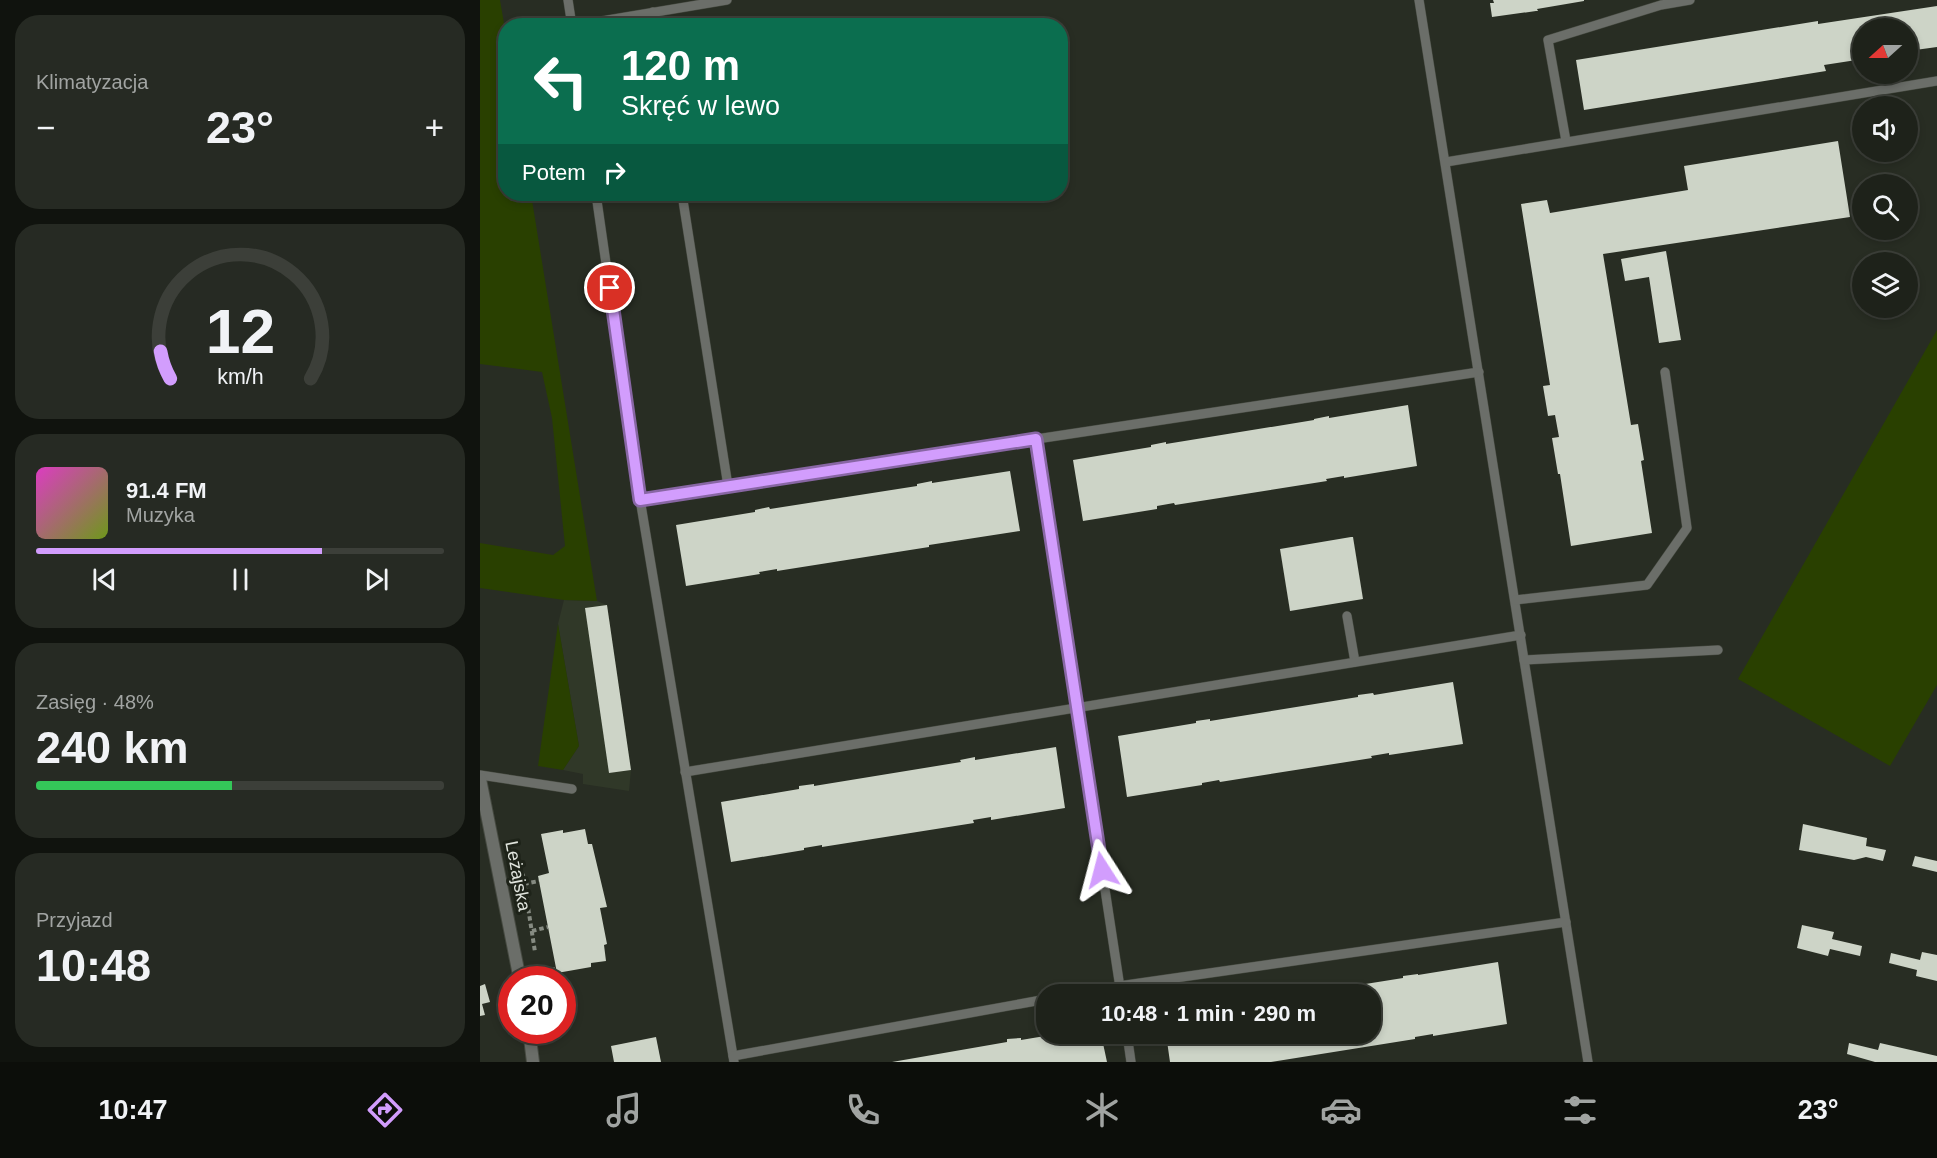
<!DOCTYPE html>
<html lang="pl">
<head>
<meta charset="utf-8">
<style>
  body { margin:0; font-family:Arial,sans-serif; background:#262a23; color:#f1f3f6; height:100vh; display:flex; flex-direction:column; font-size:22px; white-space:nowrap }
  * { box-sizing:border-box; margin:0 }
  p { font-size:20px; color:#a1a4a2 }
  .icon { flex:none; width:33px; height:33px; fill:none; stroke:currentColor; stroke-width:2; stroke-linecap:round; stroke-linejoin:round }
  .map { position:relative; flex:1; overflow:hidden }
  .details { display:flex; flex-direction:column; gap:15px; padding:15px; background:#10130e; width:480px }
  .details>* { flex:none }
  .guide { position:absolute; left:18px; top:18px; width:570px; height:183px; border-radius:24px; box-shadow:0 3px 9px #0003,0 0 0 2px #3c3f39; background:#0b6e4f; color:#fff; overflow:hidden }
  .needle { width:39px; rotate:249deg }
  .buttons { position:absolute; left:1372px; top:18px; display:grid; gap:12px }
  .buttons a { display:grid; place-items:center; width:66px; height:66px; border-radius:50%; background:#1e221a; box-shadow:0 3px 9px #0003,0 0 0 2px #3c3f39; font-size:30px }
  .speed { position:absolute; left:18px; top:966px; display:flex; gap:12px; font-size:30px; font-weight:700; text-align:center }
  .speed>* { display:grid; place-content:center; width:78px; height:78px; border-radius:50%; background:#1e221a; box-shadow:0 3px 9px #0003,0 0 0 2px #3c3f39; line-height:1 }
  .speed .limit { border:9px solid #d22; background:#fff; color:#111 }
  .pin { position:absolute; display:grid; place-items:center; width:51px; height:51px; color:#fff; margin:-26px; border:3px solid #fff; border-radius:50%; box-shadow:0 2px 6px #0007 }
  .me { position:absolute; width:66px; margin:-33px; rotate:351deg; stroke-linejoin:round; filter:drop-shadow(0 0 4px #0008) }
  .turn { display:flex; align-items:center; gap:21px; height:126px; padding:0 24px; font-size:27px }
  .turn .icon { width:78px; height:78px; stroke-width:2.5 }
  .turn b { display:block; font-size:42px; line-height:51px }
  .then { display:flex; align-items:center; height:57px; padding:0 24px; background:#0003; gap:12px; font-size:22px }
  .big { font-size:45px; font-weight:700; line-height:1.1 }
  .details .tile { flex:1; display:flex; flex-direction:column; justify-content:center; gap:9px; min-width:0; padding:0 21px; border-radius:24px; background:#262a23 }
  .details .dial { align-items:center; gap:0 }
  .dial svg { height:156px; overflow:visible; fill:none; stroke:#3c3f39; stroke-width:7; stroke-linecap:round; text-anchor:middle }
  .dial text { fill:#f1f3f6; stroke:none }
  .song { display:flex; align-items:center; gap:18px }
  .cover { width:72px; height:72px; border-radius:9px; background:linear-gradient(135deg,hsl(310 70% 55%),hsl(80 70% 35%)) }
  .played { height:6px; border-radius:3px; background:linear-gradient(90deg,#d29dfd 70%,#3c3f39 70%) }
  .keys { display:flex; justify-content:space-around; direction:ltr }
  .heat { display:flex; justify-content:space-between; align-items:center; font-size:33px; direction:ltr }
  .charge { height:9px; border-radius:4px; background:linear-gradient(90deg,#34c759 48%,#3c3f39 0) }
  .trip { position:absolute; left:556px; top:984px; width:345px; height:60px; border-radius:24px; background:#1e221a; box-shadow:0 3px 9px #0003,0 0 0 2px #3c3f39; font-weight:700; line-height:60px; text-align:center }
  .menu { display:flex; height:96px; justify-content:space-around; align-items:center; background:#0c0e0a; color:#a1a4a2 }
  .menu .icon { width:42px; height:42px }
  .menu .on { color:#d29dfd }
  .menu b { font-size:27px; color:#f1f3f6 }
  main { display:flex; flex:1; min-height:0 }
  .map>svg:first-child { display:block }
</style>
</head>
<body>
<main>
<section class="details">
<div class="tile"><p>Klimatyzacja</p>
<div class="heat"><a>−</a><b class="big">23°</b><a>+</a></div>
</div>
<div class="tile dial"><svg viewBox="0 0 100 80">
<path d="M14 69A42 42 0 1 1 86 69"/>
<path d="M14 69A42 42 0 0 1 9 55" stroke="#d29dfd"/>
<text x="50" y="56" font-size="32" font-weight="700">12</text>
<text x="50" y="72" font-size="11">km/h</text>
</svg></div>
<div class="tile">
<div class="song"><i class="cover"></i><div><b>91.4 FM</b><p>Muzyka</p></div></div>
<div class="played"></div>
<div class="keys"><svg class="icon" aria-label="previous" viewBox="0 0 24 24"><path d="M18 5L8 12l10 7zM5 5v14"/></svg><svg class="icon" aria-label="pause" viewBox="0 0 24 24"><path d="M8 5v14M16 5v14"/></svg><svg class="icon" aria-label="next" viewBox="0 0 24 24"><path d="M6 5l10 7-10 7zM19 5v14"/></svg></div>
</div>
<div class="tile"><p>Zasięg · 48%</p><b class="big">240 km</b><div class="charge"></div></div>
<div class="tile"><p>Przyjazd</p><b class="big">10:48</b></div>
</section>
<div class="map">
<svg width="1457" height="1062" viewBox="0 0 1457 1062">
  <rect width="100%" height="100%" fill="#282d23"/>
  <polygon fill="#303828" points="84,600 117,601 127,605 151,770 149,791 103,784 103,774 83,770 99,746 78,624"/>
  <g fill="#294000">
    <polygon points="0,0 20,0 26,35 26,194 51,194 117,601 84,600 0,588 0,543 73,555 85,546 72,418 62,372 0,364"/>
    <polygon points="1457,330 1457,685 1410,766 1258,679"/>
    <polygon points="78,624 99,746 83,770 58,766"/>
  </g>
  <g fill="#cdd4c7">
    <polygon points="1013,0 1104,0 1104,1 1057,9 1058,11 1056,11 1012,17 1010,3 1014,3"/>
    <polygon points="1457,6 1457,47 1428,51 1428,28 1383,28 1383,59 1344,65 1346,71 1104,110 1096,60 1338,21 1338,24"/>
    <polygon points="1358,141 1370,217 1123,254 1151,425 1158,424 1164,460 1161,461 1172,533 1091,546 1080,474 1078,474 1072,438 1079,437 1075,415 1068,416 1063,386 1070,385 1041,204 1067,200 1070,213 1208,190 1204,166"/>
    <polygon points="1186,251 1201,340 1179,343 1169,277 1145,281 1141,259"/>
    <polygon points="928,405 937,466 864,478 864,476 846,479 847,481 695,505 694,503 677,506 677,509 603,521 593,460 671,447 671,445 686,442 686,444 834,420 834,419 849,416 849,418"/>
    <polygon points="530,471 540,531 449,545 449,547 297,571 297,569 279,572 280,574 206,586 196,525 275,512 275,510 289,507 290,509 437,486 437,484 452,481 452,483"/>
    <polygon points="871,537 873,537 883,599 810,611 800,549"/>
    <polygon points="127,605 151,770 129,773 105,608"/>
    <polygon points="973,682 983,744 909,755 909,753 891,756 892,758 740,782 739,780 722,783 722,785 647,797 638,736 716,723 716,721 730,719 730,721 878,697 878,695 893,693 894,695"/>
    <polygon points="576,747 585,808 511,820 511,817 493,820 494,823 342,847 342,845 324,848 324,850 251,862 241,802 319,789 319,786 334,784 334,786 481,762 480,760 495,757 495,760"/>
    <polygon points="1323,824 1387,838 1386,846 1406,850 1403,861 1386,857 1374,860 1319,850"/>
    <polygon points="105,829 108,844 112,844 127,907 120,908 127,944 124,945 126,961 111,963 111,967 77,973 58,876 69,873 61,834 83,830 83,833"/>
    <polygon points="1435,856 1457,861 1457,872 1432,866"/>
    <polygon points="1322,925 1354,932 1352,939 1382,946 1380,956 1350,949 1348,956 1317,948"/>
    <polygon points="1442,952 1457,955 1457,981 1436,976 1437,970 1409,963 1411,953 1440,960"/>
    <polygon points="1018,962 1027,1024 953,1036 953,1034 935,1037 935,1039 791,1062 690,1062 686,1034 891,1034 891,994 829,993 923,978 923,976 938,974 938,975"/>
    <polygon points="5,984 10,1002 2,1004 5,1015 0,1016 0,986"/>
    <polygon points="577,1034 621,1034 627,1062 412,1062 527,1042 527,1039 541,1038 541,1040"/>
    <polygon points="176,1037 181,1062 134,1062 131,1046"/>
    <polygon points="1369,1043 1398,1050 1400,1043 1457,1056 1457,1062 1395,1062 1367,1054"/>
  </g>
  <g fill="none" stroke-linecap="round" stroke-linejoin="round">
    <defs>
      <g id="lane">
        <polyline points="88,0 92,26"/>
        <polyline points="939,0 1108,1062"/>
        <polyline points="173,12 176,26"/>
        <polyline points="92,26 247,0"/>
        <polyline points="1086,141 1068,40 1181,5 1210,0"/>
        <polyline points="966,162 1457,81"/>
        <polyline points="116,194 160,499 999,372"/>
        <polyline points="202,194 248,486"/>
        <polyline points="556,439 641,994"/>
        <polyline points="160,499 254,1062"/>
        <polyline points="1035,600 1167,585 1207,528 1185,372"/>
        <polyline points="867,616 875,662"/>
        <polyline points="1044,660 1238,650"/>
        <polyline points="205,772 1041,635"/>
        <polyline points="0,775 92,789"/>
        <polyline points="594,994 639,986 1086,922"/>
        <polyline points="647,1034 651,1062"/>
        <polyline points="253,1056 567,999"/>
      </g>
      <g id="street">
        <polyline points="0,779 40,980"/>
        <polyline points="49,1030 53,1062"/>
      </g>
    </defs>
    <use href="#lane" stroke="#464a41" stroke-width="10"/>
    <use href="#street" stroke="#464a41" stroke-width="14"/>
    <g stroke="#868b82" stroke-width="4" stroke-dasharray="4.5 3" stroke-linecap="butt">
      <polyline points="37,866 43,875 55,952"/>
      <polyline points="44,884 59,881"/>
      <polyline points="52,931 68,927"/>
      <polyline points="56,973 76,969"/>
    </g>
    <use href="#lane" stroke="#6b6e69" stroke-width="9"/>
    <use href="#street" stroke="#6b6e69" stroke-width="12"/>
  </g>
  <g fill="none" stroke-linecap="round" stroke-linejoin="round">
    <defs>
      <polyline id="route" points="130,288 160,500 556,439 622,870"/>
    </defs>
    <use href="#route" stroke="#8866a4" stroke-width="15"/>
    <use href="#route" stroke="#d29dfd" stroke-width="10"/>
  </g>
  <g text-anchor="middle" stroke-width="6" stroke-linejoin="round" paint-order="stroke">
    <g font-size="18" fill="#e1e5de" stroke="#1e2319">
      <text transform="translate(38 876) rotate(79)" y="6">Leżajska</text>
    </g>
  </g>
</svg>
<div class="buttons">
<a><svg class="needle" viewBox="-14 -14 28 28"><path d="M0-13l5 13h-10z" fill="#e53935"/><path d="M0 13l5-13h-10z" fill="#a1a4a2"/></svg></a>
<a><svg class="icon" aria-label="sound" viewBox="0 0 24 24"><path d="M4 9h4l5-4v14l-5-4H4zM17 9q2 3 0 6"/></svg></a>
<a><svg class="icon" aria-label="search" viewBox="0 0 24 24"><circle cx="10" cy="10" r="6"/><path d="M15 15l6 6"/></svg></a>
<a><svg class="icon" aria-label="layers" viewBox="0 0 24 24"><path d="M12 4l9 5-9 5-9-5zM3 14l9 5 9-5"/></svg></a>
</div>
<div class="speed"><div class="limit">20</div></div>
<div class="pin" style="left:130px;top:288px;background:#d93025"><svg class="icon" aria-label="arrive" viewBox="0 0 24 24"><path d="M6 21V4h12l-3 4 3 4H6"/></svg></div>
<svg class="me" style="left:622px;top:870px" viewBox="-20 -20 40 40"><path d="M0-17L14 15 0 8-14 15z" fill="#d29dfd" stroke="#fff" stroke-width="4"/></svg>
<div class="trip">10:48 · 1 min · 290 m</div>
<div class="guide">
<div class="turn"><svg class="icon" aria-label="left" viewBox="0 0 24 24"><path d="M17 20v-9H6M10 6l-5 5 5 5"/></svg><div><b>120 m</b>Skręć w lewo</div></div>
<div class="then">Potem<svg class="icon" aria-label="right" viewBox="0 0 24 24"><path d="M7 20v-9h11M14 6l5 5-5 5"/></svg></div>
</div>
</div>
</main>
<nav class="menu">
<b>10:47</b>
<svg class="icon on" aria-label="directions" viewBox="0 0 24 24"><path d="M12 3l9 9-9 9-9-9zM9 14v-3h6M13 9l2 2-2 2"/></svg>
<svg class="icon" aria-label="music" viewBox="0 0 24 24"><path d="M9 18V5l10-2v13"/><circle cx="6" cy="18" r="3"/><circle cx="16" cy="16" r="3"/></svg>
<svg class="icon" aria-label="phone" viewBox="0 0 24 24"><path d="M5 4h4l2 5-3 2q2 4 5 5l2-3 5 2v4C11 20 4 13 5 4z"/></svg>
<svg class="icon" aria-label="climate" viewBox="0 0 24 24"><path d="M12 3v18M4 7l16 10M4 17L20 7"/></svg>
<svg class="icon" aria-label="car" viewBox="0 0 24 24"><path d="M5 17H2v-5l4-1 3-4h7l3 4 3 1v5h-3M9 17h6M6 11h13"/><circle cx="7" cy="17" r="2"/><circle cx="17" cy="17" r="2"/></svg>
<svg class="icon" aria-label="filters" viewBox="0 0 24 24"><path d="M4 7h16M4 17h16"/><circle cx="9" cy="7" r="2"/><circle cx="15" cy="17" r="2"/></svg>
<b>23°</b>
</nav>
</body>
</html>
